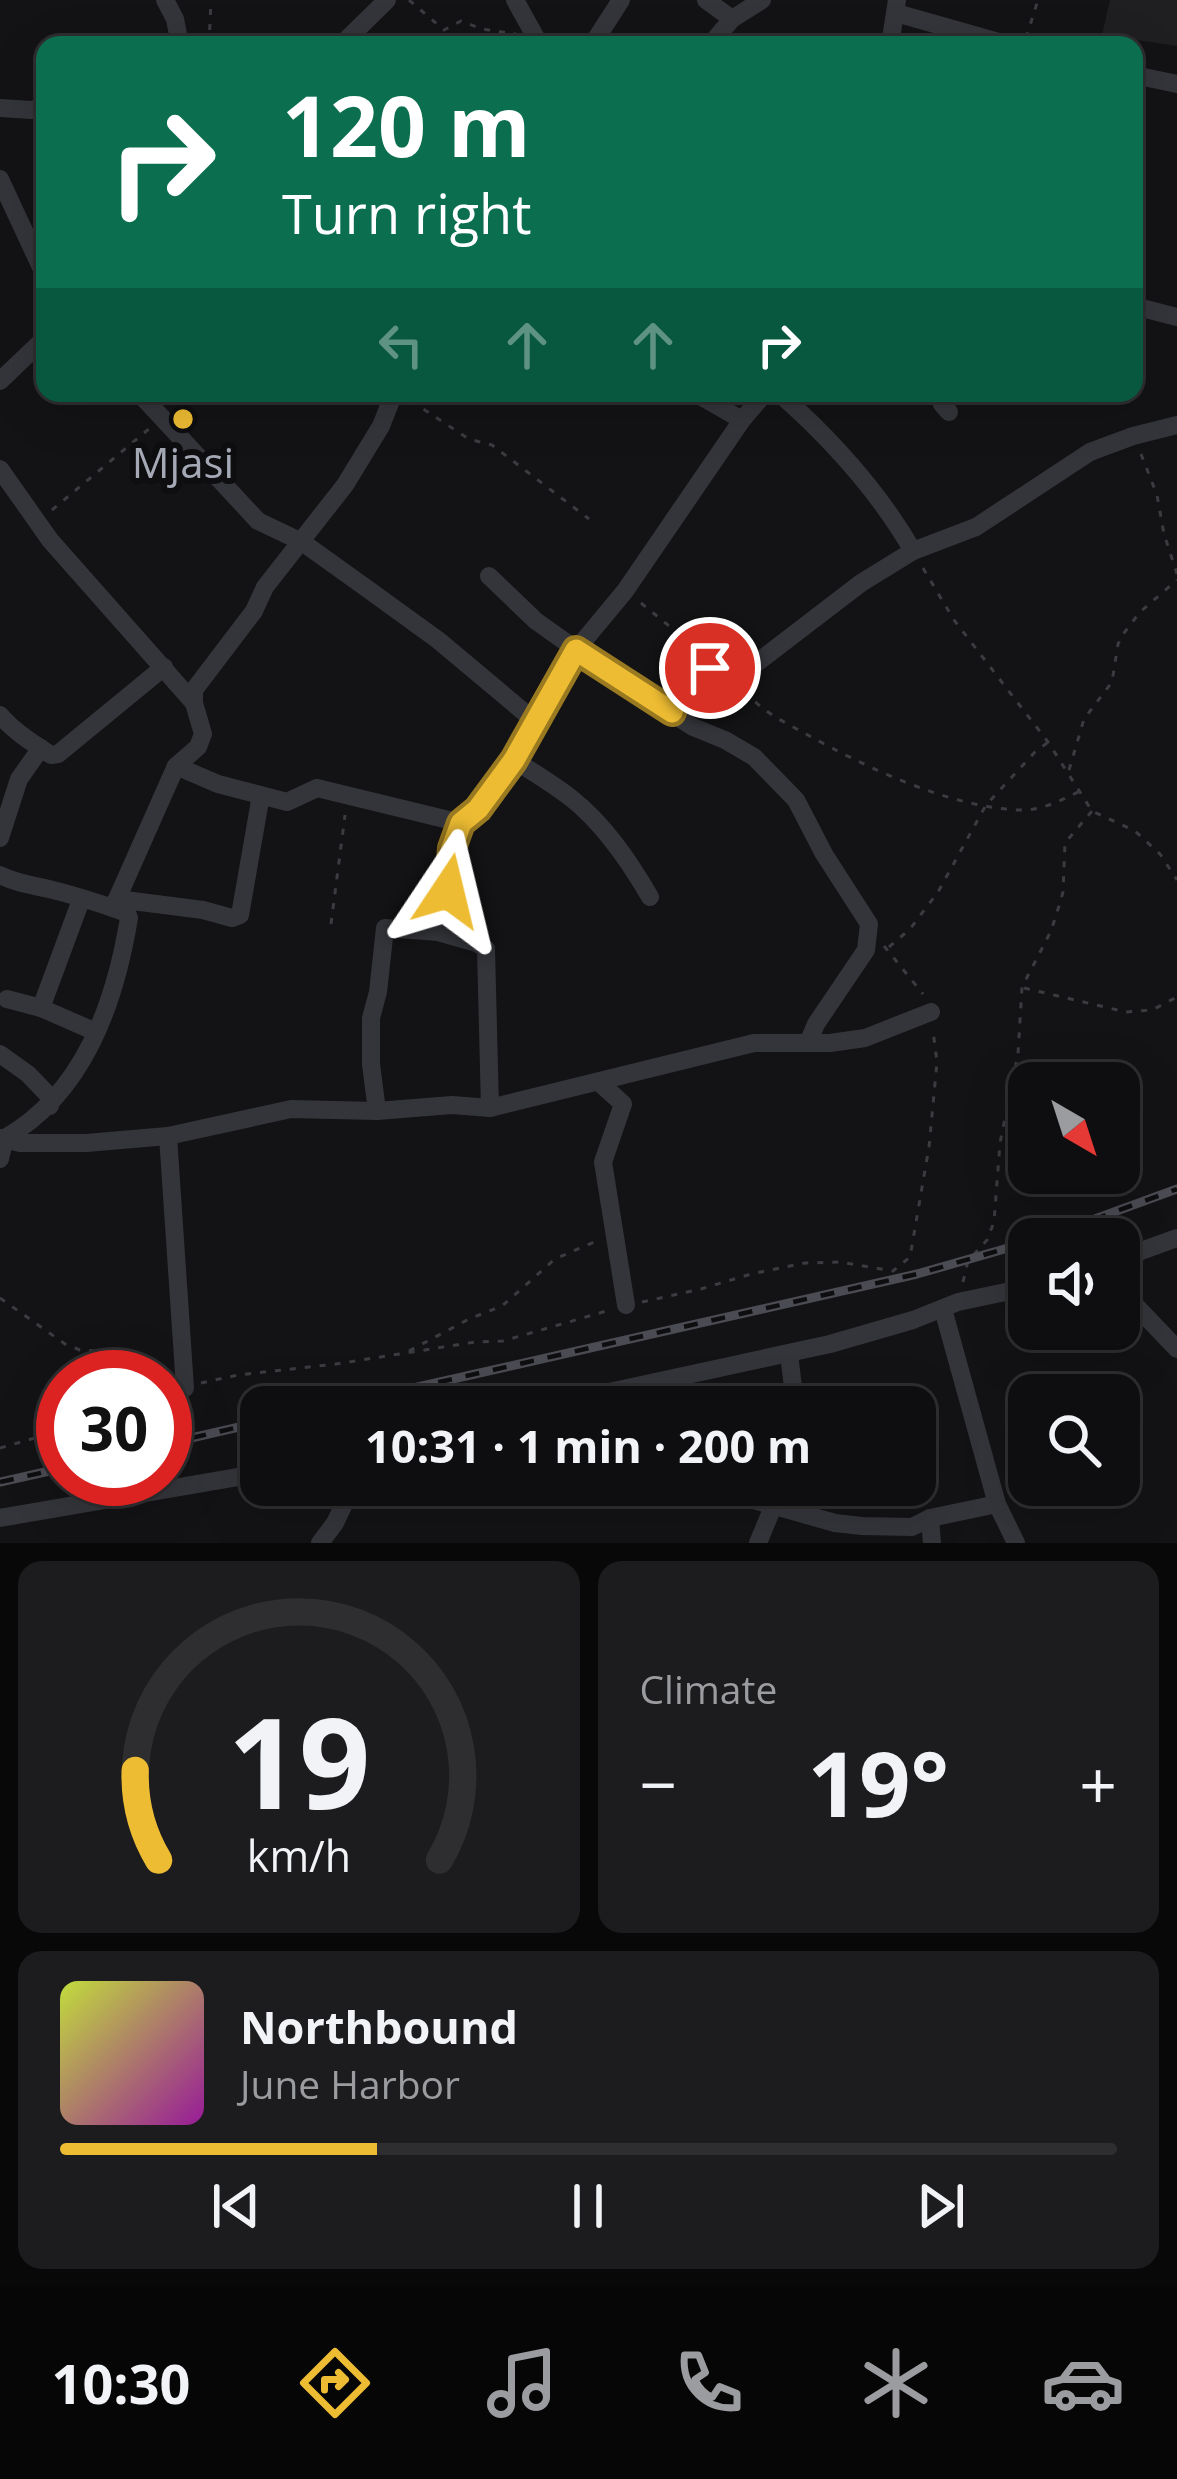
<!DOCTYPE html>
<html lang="en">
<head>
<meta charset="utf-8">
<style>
  body { margin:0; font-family:"Open Sans",sans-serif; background:#1c1c1e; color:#f1f3f6; height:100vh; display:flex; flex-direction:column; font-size:45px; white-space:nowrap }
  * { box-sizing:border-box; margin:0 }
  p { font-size:39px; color:#9b9c9f }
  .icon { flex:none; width:66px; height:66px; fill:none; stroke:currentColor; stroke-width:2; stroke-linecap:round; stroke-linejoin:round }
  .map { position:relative; height:1543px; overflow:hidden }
  .sheet { display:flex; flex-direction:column; gap:18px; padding:18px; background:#080809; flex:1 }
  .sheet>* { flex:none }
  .guide { position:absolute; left:36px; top:36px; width:1107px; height:366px; border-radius:24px; box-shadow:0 12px 48px #0002,0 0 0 3px #2e2e30; background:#0b6e4f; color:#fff; overflow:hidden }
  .needle { width:78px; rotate:141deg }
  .controls { position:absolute; left:1008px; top:1062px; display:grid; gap:24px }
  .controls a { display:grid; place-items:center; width:132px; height:132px; border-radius:24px; background:#0e0e10; box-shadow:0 12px 48px #0002,0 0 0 3px #2e2e30; font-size:60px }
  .speed { position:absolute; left:36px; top:1350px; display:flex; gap:24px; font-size:60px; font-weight:700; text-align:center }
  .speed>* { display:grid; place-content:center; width:156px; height:156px; border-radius:50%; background:#0e0e10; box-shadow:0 12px 48px #0002,0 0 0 3px #2e2e30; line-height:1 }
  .speed .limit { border:18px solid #d22; background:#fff; color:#111 }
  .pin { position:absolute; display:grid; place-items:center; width:102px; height:102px; color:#fff; margin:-51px; border:6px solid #fff; border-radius:50%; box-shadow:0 3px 12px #0007 }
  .me { position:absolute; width:132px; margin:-66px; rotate:10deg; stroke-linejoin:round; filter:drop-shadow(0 0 9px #0008) }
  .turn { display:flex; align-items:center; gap:42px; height:252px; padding:0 48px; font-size:54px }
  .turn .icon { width:156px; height:156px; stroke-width:2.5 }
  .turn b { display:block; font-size:84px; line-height:102px }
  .lanes { display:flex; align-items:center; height:114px; padding:0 48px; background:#0003; justify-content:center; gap:60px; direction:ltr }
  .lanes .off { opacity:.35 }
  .big { font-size:90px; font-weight:700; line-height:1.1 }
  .sheet .card { flex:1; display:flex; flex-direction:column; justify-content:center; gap:18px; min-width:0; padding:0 42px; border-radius:24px; background:#1c1c1e }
  .sheet .dial { align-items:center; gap:0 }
  .dial svg { height:312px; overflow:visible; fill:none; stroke:#2e2e30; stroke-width:7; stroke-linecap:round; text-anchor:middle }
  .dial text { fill:#f1f3f6; stroke:none }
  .song { display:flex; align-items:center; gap:36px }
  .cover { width:144px; height:144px; border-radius:18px; background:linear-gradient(135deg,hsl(70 70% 55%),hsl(300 70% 35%)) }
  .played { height:12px; border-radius:6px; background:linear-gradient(90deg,#edbc33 30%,#2e2e30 30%) }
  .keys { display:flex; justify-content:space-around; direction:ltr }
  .heat { display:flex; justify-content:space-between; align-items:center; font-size:66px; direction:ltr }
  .sheet .tiles { flex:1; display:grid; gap:18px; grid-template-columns:1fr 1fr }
  .card:last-child { grid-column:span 2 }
  .trip { position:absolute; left:240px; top:1386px; width:696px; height:120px; border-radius:24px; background:#0e0e10; box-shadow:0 12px 48px #0002,0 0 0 3px #2e2e30; font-weight:700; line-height:120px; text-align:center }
  .tabs { display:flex; height:192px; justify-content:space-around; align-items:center; background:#060606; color:#9b9c9f }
  .tabs .icon { width:84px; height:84px }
  .tabs .selected { color:#edbc33 }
  .tabs b { font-size:54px; color:#f1f3f6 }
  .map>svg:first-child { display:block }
</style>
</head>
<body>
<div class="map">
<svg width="1177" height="1543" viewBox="0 0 1177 1543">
  <rect width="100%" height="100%" fill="#131315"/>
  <polygon fill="#1f1f22" points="1110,0 1177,0 1177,46 1102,35"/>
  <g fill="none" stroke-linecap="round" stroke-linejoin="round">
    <g stroke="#3a3c41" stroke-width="3" stroke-dasharray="6 9" stroke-linecap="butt">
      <polyline points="409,0 444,30 461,21 482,29 516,34"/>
      <polyline points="1026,38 1038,0"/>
      <polyline points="209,45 211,0"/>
      <polyline points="411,401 469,439 492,445 589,519"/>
      <polyline points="1141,454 1157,495 1164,534 1177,574"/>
      <polyline points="52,510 150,428"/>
      <polyline points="923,568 954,620 1048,742 1092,811 1135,831 1160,854 1177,880"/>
      <polyline points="641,603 679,634"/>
      <path d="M745 691C761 711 784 722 806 734 865 767 949 807 1018 810 1041 811 1060 801 1080 791"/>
      <polyline points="1069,770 1084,719 1112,682 1118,644 1124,633 1140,612 1177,580"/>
      <polyline points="331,924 345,815"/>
      <polyline points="884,946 923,994"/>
      <polyline points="889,947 910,929 938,892 986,805 1035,752 1047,743"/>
      <polyline points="1024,988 1126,1012 1152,1010 1177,997"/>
      <polyline points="963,1282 968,1261 987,1240 994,1222 1000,1143 1018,1054 1022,987 1051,931 1059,906 1063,892 1065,843 1092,811"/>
      <polyline points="0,1298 65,1344 80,1350 95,1351 111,1356 132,1377"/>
      <polyline points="642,1302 701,1289 751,1274 805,1263 840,1262 893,1271 910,1257 929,1147 937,1062 933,1031"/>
      <polyline points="409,1351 469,1319 502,1306 555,1259 601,1239"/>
      <polyline points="201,1383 238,1375 336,1364 475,1342 503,1341 610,1310"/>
      <polyline points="0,1448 63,1430"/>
    </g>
    <g stroke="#34353a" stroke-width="18">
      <polyline points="165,0 175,19 180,45"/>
      <polyline points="515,0 540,45"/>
      <polyline points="706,0 732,19"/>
      <polyline points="896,13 1009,45"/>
      <polyline points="341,45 387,0"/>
      <polyline points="592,45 621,0"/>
      <polyline points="710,45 732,19 762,0"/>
      <polyline points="890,45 897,0"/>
      <polyline points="1134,75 1177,84"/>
      <polyline points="0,108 31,110 45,107"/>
      <polyline points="0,179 45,276"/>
      <polyline points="1134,306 1177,317"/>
      <polyline points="0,381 45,338"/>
      <polyline points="139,393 258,521 302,542 369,590 438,640 537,723"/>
      <polyline points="695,393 742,420"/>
      <path d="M779 393C830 438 879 492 913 551"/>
      <polyline points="939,393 942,404 949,412"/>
      <polyline points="0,469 50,540 194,703"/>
      <polyline points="489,576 536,621 612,675 693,727 725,740 754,757 796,800 824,854 869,924 866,950 816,1024 808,1043"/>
      <path d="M672 712C677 694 688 667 711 668 722 668 729 675 741 675L861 583 913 551 976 527 1090 452 1133 436 1177 425"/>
      <path d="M0 715C13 731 34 744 51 755L58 754 164 667"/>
      <path d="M514 760C533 772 553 784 571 798 604 824 629 861 650 897"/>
      <polyline points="176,766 218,784 287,802 317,788 461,823"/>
      <polyline points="0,838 19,779 41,748"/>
      <path d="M0 875C16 883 31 885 49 889 74 895 102 904 127 913L129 918C115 1003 84 1093 5 1138L0 1159"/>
      <polyline points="117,899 203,910 232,918 240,915 261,795"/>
      <polyline points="113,908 176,766 198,747 203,734 194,703 194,690 254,611 265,587 345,485 381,426 394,393"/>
      <polyline points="438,932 477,943 486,949 490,1108"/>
      <polyline points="7,999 41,1008 96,1032"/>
      <polyline points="41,1008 81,900"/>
      <polyline points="0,1054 28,1074 51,1098 50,1106"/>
      <polyline points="600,1083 623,1104 603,1162 626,1305"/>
      <polyline points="377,1111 371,1064 371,1018 378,992 385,928 438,932 441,908 448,891 452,848 461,823 478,809 514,760 576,650 625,591 742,420 765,393"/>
      <polyline points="168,1136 185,1388"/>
      <polyline points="0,1138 20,1143 86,1143 168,1136 291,1109 377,1111 452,1105 490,1108 754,1043 830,1043 865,1038 931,1012"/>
      <polyline points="1119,1259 1177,1238"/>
      <polyline points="1119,1299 1134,1304 1177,1349"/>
      <polyline points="943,1309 997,1504 1016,1543"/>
      <polyline points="789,1354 793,1387 791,1407"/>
      <polyline points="540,1407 830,1344 913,1320 958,1302 1029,1287"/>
      <polyline points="700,1485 835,1523 862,1526 912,1527 930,1518 997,1504"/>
      <polyline points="0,1518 261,1473"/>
      <polyline points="930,1518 932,1543"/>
      <polyline points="320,1543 335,1523 353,1485"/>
      <polyline points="758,1543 782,1485"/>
    </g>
    <defs>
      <g id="rail">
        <polyline points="1040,1239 1177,1189"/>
        <polyline points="329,1407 917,1274 1029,1242"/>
        <polyline points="165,1444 261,1422"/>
        <polyline points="0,1482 63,1468"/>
      </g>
    </defs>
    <use href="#rail" stroke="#4b4c53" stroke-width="9"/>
    <use href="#rail" stroke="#0e0e10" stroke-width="4.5" stroke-dasharray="14" stroke-linecap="butt"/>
  </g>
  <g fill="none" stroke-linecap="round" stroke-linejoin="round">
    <defs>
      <path id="route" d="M448 891 452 848 461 823 478 809 514 760 576 650 672 712C678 693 688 671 710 668"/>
    </defs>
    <use href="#route" stroke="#9a7a21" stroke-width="30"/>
    <use href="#route" stroke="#edbc33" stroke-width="21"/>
  </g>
  <circle fill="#edbc33" stroke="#0e0e10" stroke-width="4.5" cx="183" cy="419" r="12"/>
  <g text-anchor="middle" stroke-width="12" stroke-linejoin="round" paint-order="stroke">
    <g font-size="42" fill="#a5a9b5" stroke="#0e0e10">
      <text x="183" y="478">Mjasi</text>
    </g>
  </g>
</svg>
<div class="controls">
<a><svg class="needle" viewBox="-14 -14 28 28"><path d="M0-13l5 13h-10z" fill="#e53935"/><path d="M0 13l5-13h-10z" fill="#9b9c9f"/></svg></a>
<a><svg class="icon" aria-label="sound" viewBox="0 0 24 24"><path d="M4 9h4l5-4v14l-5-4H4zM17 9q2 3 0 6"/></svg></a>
<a><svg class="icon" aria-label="search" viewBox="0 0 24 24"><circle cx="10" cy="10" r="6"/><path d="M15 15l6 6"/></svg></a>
</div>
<div class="speed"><div class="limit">30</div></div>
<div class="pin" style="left:710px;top:668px;background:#d93025"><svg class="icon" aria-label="arrive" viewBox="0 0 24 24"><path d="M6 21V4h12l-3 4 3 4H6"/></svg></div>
<svg class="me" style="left:448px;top:891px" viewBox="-20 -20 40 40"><path d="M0-17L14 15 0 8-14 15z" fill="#edbc33" stroke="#fff" stroke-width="4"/></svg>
<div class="trip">10:31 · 1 min · 200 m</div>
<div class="guide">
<div class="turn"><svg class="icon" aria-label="right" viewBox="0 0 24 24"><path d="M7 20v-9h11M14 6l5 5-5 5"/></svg><div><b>120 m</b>Turn right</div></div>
<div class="lanes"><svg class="icon off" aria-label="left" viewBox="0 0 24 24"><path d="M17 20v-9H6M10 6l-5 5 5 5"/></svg><svg class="icon off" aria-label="ahead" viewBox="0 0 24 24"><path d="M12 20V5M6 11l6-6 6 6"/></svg><svg class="icon off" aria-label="ahead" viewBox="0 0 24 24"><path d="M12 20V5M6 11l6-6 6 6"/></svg><svg class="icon" aria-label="right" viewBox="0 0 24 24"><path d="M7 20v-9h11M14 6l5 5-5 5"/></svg></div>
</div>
</div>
<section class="sheet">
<div class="tiles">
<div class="card dial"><svg viewBox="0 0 100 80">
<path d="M14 69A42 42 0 1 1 86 69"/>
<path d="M14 69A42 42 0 0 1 8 46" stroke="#edbc33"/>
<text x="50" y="56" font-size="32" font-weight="700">19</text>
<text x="50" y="72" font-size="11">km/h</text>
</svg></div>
<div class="card"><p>Climate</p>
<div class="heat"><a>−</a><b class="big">19°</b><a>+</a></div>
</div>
<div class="card">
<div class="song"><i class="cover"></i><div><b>Northbound</b><p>June Harbor</p></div></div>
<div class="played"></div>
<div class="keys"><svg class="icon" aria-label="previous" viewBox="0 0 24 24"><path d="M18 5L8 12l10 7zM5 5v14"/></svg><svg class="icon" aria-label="pause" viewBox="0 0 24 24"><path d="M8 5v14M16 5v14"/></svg><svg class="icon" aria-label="next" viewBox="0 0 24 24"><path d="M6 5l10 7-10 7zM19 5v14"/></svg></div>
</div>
</div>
</section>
<nav class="tabs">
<b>10:30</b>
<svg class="icon selected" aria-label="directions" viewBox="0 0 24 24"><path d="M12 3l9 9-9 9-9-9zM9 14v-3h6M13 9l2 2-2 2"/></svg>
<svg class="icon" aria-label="music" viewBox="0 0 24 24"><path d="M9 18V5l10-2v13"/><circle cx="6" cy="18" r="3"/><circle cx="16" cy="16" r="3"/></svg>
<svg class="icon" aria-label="phone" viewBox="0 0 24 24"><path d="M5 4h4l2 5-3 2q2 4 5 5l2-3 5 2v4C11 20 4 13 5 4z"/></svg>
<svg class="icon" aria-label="climate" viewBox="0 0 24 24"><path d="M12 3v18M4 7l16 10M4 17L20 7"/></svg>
<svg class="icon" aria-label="car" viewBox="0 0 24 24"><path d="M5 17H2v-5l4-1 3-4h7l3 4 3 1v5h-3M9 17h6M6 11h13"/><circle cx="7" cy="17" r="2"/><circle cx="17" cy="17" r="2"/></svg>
</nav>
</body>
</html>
